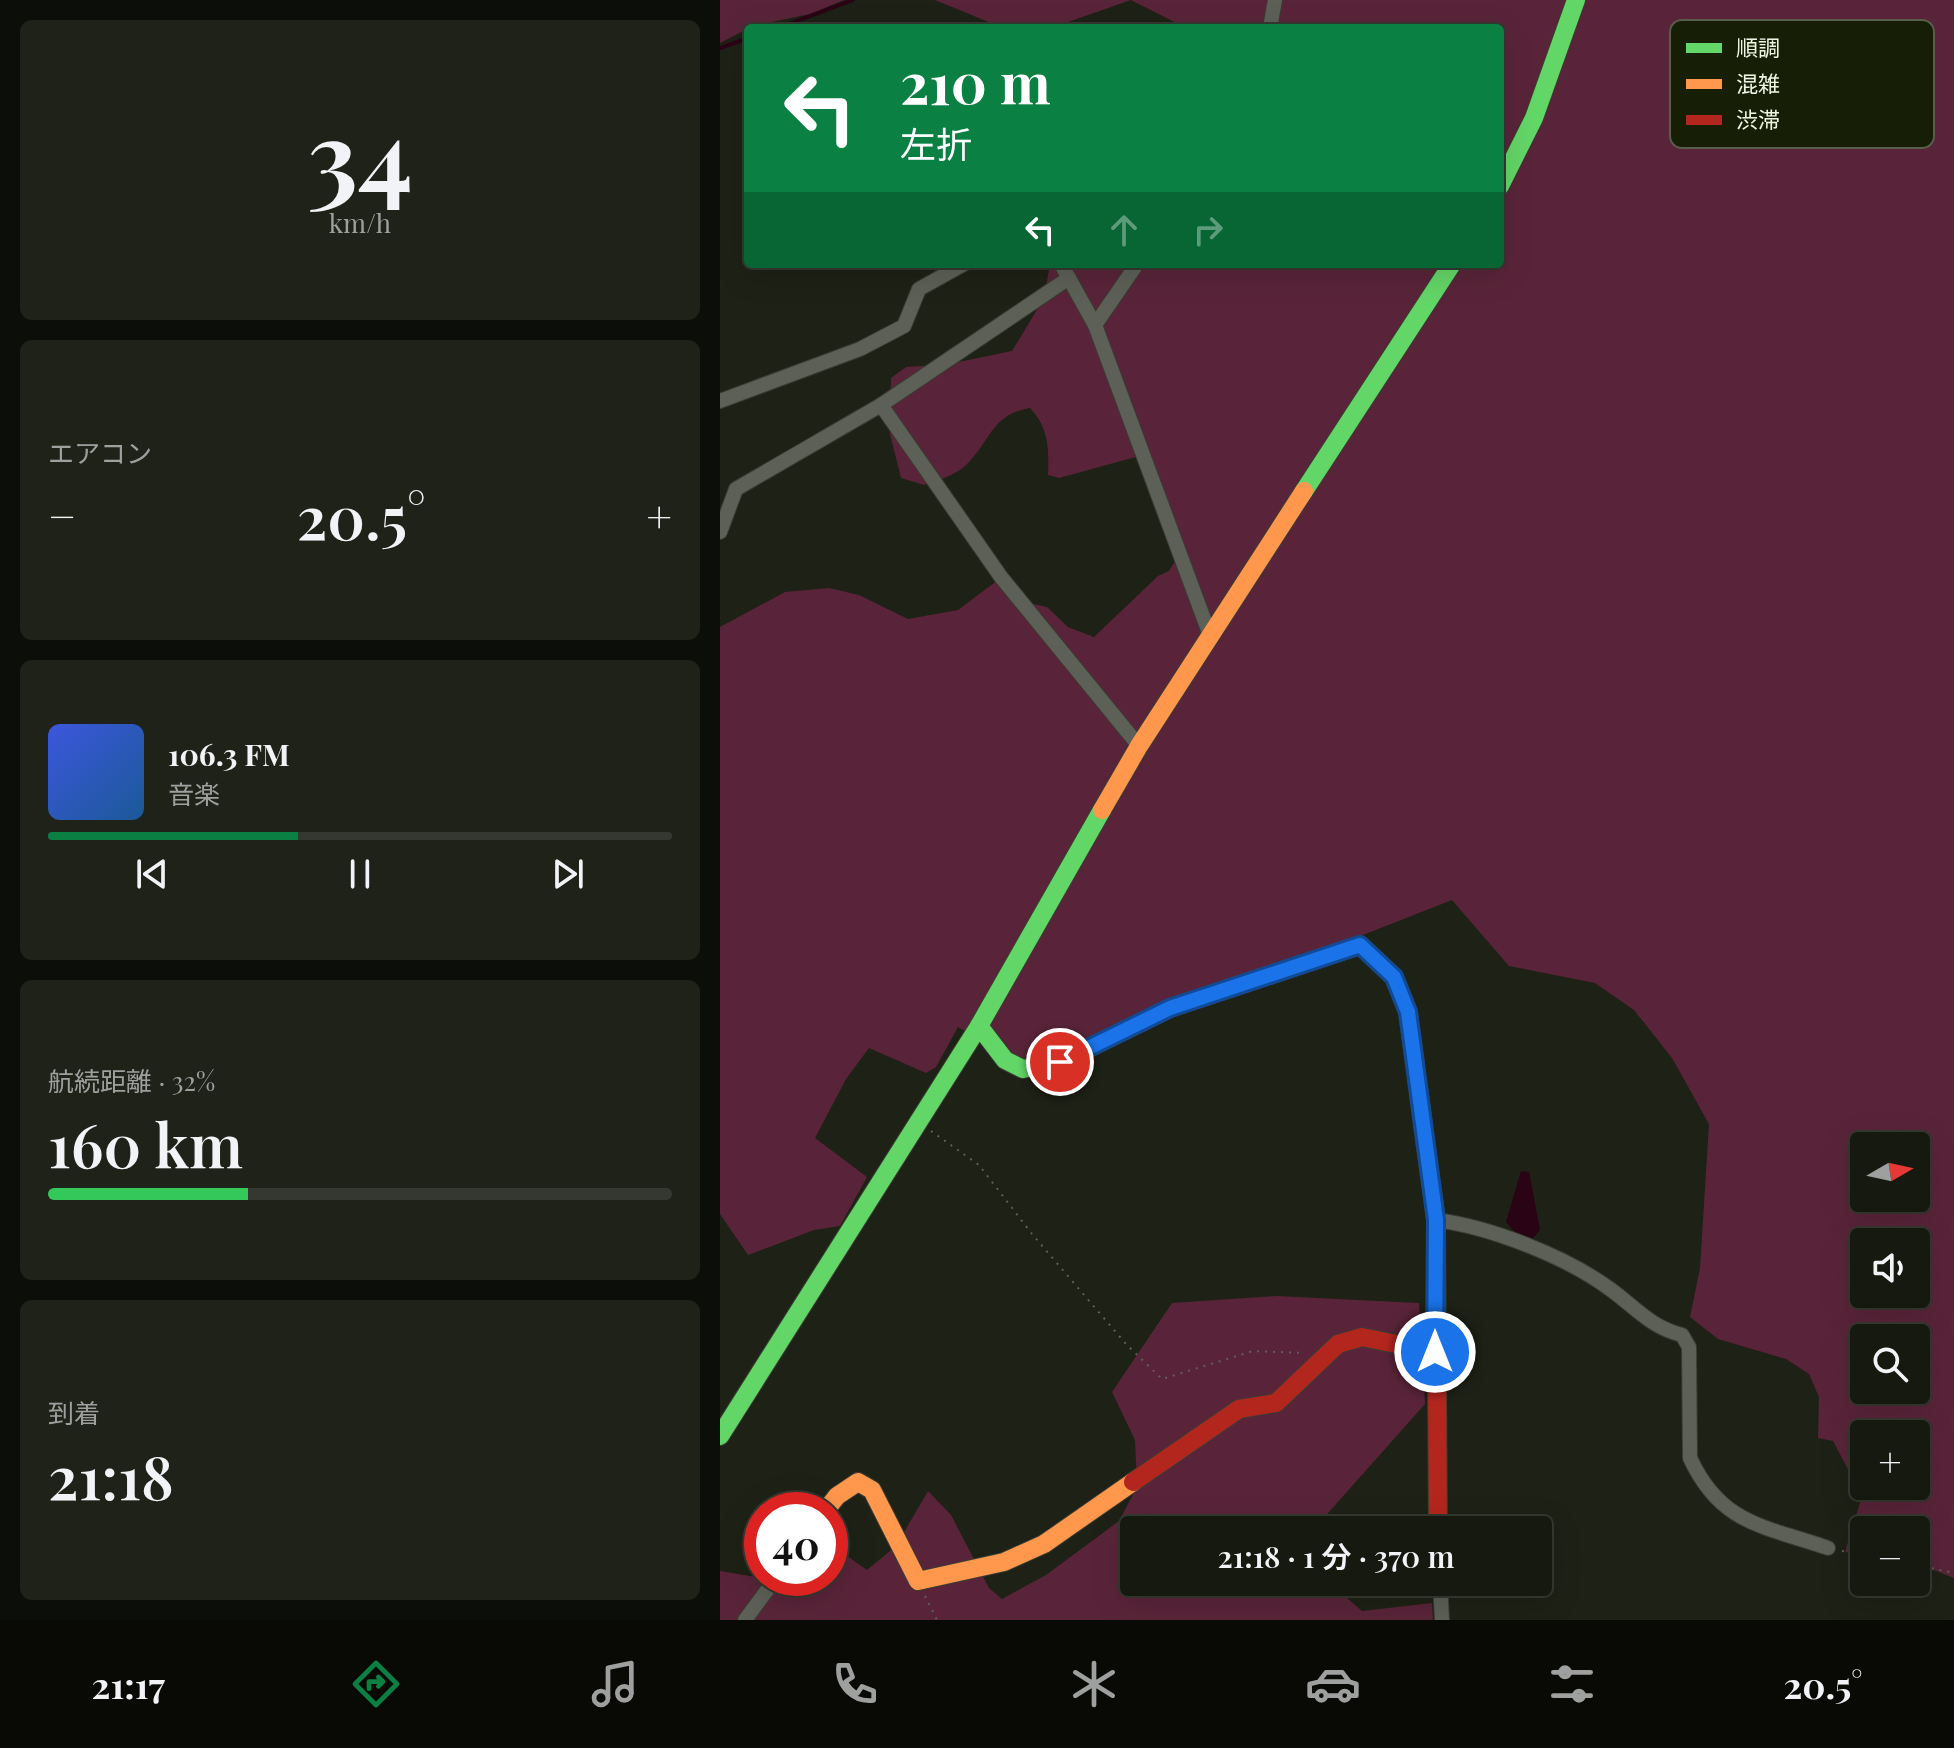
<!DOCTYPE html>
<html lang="ja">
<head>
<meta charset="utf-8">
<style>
  body { margin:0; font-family:"Playfair Display","Noto Sans JP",serif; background:#1f2219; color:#f1f3f6; height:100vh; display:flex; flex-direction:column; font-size:30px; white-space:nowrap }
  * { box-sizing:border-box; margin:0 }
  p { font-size:26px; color:#9ea09f }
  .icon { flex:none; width:44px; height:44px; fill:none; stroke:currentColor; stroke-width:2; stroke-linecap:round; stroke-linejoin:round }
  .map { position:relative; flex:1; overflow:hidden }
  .sheet { display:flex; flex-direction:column; gap:20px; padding:20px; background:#0c0e09; width:720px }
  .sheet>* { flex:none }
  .banner { position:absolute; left:24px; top:24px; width:760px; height:244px; border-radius:8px; box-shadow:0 8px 32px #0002,0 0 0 2px #353830; background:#0b8043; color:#fff; overflow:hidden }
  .needle { width:52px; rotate:81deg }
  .buttons { position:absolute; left:1130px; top:1132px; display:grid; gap:16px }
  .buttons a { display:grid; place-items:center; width:80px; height:80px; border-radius:8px; background:#161910; box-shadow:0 8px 32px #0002,0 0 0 2px #353830; font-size:40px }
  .speed { position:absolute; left:24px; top:1492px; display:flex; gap:16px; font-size:40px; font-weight:700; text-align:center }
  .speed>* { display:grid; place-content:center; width:104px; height:104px; border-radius:50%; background:#161910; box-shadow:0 8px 32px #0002,0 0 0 2px #353830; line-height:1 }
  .speed .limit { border:12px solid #d22; background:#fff; color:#111 }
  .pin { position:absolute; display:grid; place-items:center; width:68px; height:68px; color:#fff; margin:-34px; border:4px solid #fff; border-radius:50%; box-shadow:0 2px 8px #0007 }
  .me { position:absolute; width:88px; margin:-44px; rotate:0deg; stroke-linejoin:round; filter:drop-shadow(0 0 6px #0008) }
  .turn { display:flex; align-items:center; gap:28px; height:168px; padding:0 24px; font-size:36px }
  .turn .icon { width:104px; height:104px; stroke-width:2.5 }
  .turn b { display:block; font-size:56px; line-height:68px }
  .lanes { display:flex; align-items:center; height:76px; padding:0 24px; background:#0003; justify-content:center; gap:40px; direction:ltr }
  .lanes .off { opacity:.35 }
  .big { font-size:60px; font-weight:600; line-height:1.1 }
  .sheet .tile { flex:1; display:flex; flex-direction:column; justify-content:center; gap:12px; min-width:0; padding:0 28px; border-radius:12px; background:#1f2219 }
  .sheet .dial { align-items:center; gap:0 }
  .dial b { font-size:104px; line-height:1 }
  .song { display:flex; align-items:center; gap:24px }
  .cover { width:96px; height:96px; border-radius:12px; background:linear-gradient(135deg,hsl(230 70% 55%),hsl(210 70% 35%)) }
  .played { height:8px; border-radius:4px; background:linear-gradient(90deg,#0b8043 40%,#353830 40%) }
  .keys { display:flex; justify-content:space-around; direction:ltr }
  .heat { display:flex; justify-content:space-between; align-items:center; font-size:44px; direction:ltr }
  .charge { height:12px; border-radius:6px; background:linear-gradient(90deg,#34c759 32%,#353830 0) }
  .trip { position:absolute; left:400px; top:1516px; width:432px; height:80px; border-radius:8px; background:#161910; box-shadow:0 8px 32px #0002,0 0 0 2px #353830; font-weight:600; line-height:80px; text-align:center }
  .tab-bar { display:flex; height:128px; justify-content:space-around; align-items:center; background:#090a06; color:#9ea09f }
  .tab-bar .icon { width:56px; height:56px }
  .tab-bar .on { color:#0b8043 }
  .tab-bar b { font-size:36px; color:#f1f3f6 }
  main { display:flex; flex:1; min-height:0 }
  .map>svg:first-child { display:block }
</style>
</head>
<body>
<main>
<section class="sheet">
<div class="tile dial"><b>34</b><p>km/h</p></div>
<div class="tile"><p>エアコン</p>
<div class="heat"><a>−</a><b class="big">20.5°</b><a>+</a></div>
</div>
<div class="tile">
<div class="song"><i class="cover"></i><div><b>106.3 FM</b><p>音楽</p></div></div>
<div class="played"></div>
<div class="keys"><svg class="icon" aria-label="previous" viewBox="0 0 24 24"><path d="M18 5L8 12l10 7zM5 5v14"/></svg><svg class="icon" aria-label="pause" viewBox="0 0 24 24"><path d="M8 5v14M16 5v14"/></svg><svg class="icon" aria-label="next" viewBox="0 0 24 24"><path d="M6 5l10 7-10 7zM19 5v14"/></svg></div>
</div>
<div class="tile"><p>航続距離 · 32%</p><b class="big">160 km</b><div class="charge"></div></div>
<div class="tile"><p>到着</p><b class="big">21:18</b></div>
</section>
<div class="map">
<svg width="1234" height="1620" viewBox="0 0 1234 1620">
  <rect width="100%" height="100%" fill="#1e2115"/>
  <g fill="#592439" fill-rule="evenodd">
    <polygon points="0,0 124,0 90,14 33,26 0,43"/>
    <path d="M215 0H1234V1578L1196 1563V1530H1144V1555L1125 1552 1142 1496 1113 1441 1098 1438 1099 1397 1089 1374 1066 1359 998 1339 970 1317 980 1268 989 1124 952 1058 914 1010 875 983 789 966 732 900 320 1062 289 1057 238 1027 216 1067 206 1073 149 1048 126 1079 95 1138 147 1177 120 1226 94 1230 28 1255 0 1214V627L65 592 109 588 139 595 188 619 238 610 278 580 295 600 327 607 348 627 374 637 438 576 449 571 463 548 423 455 339 478 328 475C329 449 329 428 310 408 270 415 271 442 245 466 235 475 217 481 204 485L181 478 170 434 171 378 186 367 229 364 292 351 324 298 330 264H407L425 270 433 264H780V28H466L411 0 331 28 271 23ZM1144 1146H1196V1198H1144ZM1144 1242H1196V1294H1144ZM1144 1338H1196V1390H1144ZM1144 1434H1196V1486H1144Z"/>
    <polygon points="557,1296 699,1303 705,1404 593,1530 414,1530 414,1582 609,1582 642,1611 712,1603 713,1620 0,1620 0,1571 42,1578 110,1578 110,1544 147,1570 176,1546 208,1491 231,1515 269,1588 282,1599 326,1575 399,1521 417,1487 415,1440 392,1392 452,1303"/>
  </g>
  <polygon fill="#2a0315" points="801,1171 809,1172 820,1230 812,1239 795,1232 786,1222"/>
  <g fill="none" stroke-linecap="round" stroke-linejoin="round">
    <g stroke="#2a0315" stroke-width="4">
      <polyline points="58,28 133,0"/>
      <polyline points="0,48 28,38"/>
    </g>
    <defs>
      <g id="street">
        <polyline points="550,28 555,0"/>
        <polyline points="341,264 375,325 491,638"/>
        <polyline points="375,325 417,264"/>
        <polyline points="0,401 140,349 184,326 199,289 244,264"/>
        <polyline points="161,405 281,577 419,746"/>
        <polyline points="0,532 16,489 161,405 349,278"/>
        <path d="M716 1220C770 1227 845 1256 890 1289 915 1307 930 1327 962 1335L969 1347 970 1458C1001 1525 1045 1526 1108 1548"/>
        <polyline points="720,1582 722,1620"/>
        <polyline points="25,1620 56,1578"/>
      </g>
      <g id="fast">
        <polyline points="780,186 814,118 856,0"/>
        <polyline points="584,491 732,264"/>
        <polyline points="259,1026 285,1060 303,1069 340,1062 450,1008 640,945 674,977 688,1012 703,1126"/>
        <polyline points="0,1436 259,1026 382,810"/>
      </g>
      <g id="slow">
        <polyline points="382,810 419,746 584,491"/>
        <polyline points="106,1510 117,1496 138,1482 152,1490 198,1581 284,1562 324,1544 413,1482"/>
      </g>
      <g id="jam">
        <polyline points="703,1126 716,1220 718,1530"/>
        <polyline points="413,1482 519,1409 556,1403 618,1344 642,1337 715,1352"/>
      </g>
    </defs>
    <use href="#street" stroke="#3a3d33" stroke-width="16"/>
    <use href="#fast" stroke="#3a3d33" stroke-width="20"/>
    <use href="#slow" stroke="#3a3d33" stroke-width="20"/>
    <use href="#jam" stroke="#3a3d33" stroke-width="20"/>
    <g stroke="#5d6057" stroke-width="2" stroke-dasharray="2 6" stroke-linecap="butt">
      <polyline points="211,1131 259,1165 312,1234 406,1344 442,1379 533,1351 583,1353"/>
      <polyline points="1122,1551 1144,1555"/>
      <polyline points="1196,1565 1234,1573"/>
      <polyline points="205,1596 217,1620"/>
    </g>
    <use href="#street" stroke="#5d6056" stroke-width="14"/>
    <use href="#fast" stroke="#63d668" stroke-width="18"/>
    <use href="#slow" stroke="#ff974d" stroke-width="18"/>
    <use href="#jam" stroke="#b3261e" stroke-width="18"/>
  </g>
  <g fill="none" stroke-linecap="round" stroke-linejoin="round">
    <defs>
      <polyline id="route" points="340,1062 450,1008 640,945 674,977 688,1012 716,1220 715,1352"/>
    </defs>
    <use href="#route" stroke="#114b97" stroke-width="20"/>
    <use href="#route" stroke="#1a73e8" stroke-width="14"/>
  </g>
  <rect x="950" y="20" width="264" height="128" rx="12" fill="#171e06" stroke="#585e49" stroke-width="2"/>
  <rect x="966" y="43" width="36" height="10" fill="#63d668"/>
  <rect x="966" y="79" width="36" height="10" fill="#ff974d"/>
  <rect x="966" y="115" width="36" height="10" fill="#b3261e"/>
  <g font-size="22" fill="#eff4e5">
    <text x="1016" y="56">順調</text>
    <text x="1016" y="92">混雑</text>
    <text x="1016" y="128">渋滞</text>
  </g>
</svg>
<div class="buttons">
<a><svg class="needle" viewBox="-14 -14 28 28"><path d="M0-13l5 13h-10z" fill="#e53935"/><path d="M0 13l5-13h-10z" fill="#9ea09f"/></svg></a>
<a><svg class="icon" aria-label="sound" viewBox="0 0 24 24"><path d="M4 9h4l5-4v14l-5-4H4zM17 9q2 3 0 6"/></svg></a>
<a><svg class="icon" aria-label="search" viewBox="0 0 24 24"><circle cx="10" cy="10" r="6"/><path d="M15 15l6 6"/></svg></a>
<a>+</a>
<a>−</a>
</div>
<div class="speed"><div class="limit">40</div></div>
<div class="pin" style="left:340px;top:1062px;background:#d93025"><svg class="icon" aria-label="arrive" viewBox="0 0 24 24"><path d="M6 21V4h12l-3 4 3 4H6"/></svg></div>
<svg class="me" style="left:715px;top:1352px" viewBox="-20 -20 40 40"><circle r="17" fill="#1a73e8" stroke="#fff" stroke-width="3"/><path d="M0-11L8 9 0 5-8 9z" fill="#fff"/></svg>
<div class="trip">21:18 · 1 分 · 370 m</div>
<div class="banner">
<div class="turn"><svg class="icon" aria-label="left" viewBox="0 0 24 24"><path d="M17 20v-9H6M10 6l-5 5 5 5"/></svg><div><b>210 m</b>左折</div></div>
<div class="lanes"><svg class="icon" aria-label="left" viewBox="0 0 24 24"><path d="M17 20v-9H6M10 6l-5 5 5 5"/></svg><svg class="icon off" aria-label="ahead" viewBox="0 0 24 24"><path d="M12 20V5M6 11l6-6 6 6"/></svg><svg class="icon off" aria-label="right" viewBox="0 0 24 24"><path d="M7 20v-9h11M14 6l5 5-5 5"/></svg></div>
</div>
</div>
</main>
<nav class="tab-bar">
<b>21:17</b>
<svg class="icon on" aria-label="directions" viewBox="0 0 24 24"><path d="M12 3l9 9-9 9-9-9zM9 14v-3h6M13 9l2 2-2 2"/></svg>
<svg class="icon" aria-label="music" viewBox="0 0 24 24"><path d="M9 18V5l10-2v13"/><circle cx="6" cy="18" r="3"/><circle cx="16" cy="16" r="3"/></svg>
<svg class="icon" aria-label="phone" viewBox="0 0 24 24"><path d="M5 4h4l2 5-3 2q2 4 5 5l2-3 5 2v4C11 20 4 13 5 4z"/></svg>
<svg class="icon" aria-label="climate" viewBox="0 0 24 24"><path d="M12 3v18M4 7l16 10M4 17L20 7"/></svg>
<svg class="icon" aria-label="car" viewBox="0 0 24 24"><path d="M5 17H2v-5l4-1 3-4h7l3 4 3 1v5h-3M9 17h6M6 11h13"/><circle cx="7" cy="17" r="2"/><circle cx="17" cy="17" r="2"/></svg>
<svg class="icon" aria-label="filters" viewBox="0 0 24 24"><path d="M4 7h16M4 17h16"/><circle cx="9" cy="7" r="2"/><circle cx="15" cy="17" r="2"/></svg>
<b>20.5°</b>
</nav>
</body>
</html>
